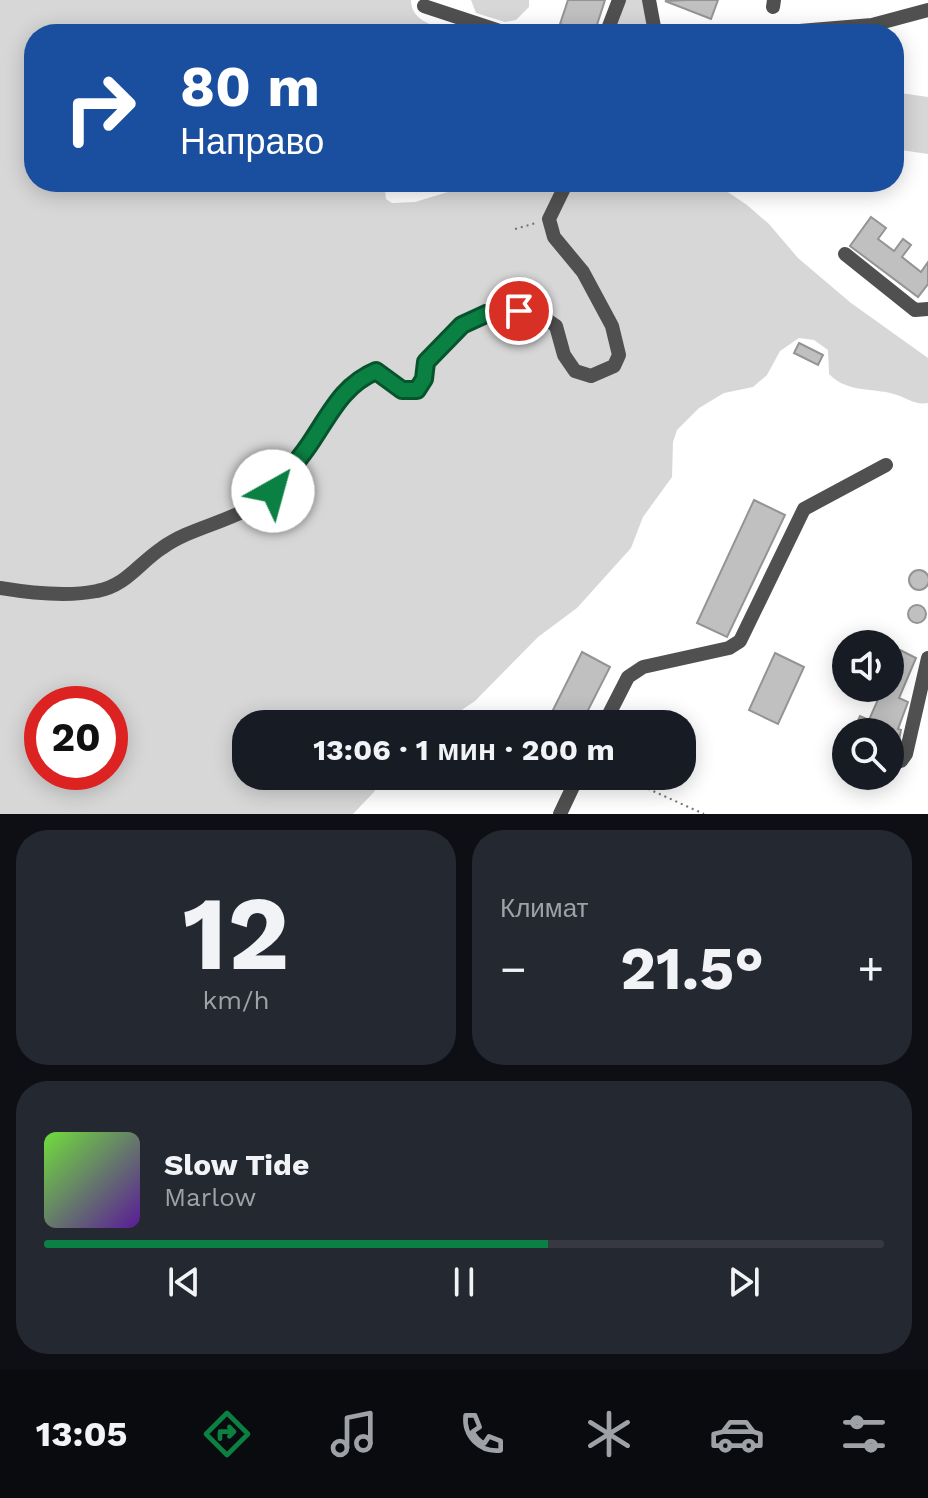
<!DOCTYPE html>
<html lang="ru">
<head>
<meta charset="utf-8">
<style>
  body { margin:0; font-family:"Work Sans",sans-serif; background:#242831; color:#f1f3f6; height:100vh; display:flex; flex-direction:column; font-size:30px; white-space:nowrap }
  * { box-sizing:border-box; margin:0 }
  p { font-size:26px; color:#9ea1a6 }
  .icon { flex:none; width:44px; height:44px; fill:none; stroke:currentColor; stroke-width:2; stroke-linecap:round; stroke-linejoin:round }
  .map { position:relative; height:814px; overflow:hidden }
  .side { display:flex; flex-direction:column; gap:16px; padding:16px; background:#0d0f14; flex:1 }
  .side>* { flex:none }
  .top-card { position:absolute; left:24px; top:24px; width:880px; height:168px; border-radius:32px; box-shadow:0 4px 20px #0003; background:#1a4fa0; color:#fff; overflow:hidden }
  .controls { position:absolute; left:832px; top:630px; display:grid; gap:16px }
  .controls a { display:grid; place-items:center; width:72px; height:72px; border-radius:50%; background:#171b24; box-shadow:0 4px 20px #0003; font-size:40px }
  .speed { position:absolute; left:24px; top:686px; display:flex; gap:16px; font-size:40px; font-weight:700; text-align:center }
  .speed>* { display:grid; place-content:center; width:104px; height:104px; border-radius:50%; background:#171b24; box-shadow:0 4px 20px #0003; line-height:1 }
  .speed .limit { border:12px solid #d22; background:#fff; color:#111 }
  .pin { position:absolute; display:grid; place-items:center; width:68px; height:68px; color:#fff; margin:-34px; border:4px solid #fff; border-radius:50%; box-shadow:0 2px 8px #0007 }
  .me { position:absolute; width:88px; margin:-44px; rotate:38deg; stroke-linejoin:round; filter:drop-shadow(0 0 6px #0008) }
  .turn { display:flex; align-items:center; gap:28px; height:168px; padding:0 24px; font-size:36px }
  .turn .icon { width:104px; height:104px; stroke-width:2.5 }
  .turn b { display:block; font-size:56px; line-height:68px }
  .big { font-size:60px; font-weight:700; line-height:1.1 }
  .side .card { flex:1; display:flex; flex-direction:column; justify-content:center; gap:12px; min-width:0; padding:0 28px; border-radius:32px; background:#242831 }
  .side .dial { align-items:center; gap:0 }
  .dial b { font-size:104px; line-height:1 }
  .song { display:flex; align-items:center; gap:24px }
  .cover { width:96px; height:96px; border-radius:12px; background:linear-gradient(135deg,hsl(100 70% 55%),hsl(270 70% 35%)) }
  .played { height:8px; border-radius:4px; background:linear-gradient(90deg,#0b8043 60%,#363941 60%) }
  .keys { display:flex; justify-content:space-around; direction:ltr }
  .heat { display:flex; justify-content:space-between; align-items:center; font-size:44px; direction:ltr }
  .side .tiles { flex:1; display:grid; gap:16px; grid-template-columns:1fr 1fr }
  .card:last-child { grid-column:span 2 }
  .trip { position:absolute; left:232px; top:710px; width:464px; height:80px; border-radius:32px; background:#171b24; box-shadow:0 4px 20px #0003; font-weight:700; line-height:80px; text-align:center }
  .dock { display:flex; height:128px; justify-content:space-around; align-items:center; background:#090b0e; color:#9ea1a6 }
  .dock .icon { width:56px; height:56px }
  .dock .active { color:#0b8043 }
  .dock b { font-size:36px; color:#f1f3f6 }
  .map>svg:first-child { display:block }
</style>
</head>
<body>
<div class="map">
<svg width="928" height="814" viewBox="0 0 928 814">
  <rect width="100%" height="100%" fill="#fff"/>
  <g fill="#d7d7d7" fill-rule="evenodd">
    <path d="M0 0H411C411 25 444 28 464 34H34V182H384L386 199 392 203 415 202 481 182H713L747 205 769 224 798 258 851 303 928 358V403C915 405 909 399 897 395 874 387 848 394 829 374L828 350 814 340 799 338 780 351 767 375 753 387 724 393 699 408 677 430 673 442 672 477 643 517 631 548 577 608 538 637 475 701 441 724H246V776H382L374 792 353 814H0ZM42 704H110V772H42Z"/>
    <polygon points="471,0 529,0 529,7 516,20 505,22 476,13"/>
    <polygon points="624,0 643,0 652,34 613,34"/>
    <polygon points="894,92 928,97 928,154 894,149"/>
  </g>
  <g fill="#c0c0c0" stroke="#949494" stroke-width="2">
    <polygon points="568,0 605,0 594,34 560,24"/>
    <polygon points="687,0 718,0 711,19 665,1"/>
    <polygon points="871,217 886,228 878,239 894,251 903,239 911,245 902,257 921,272 928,262 928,284 918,297 850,246"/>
    <polygon points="799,343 823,355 818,365 794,353"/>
    <polygon points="754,500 785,515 727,637 697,623"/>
    <circle cx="919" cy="580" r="10"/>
    <circle cx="917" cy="614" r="9"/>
    <polygon points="900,650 916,658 899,698 908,702 898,729 901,730 897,750 890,750 890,732 853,732 860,716 869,720 883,688 890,688 890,672"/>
    <polygon points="582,652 610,667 581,724 546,724"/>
    <polygon points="775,653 804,667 778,724 749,710"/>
  </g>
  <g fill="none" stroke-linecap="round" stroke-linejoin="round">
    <g stroke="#727272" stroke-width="2" stroke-dasharray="2 4" stroke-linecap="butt">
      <polyline points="515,229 536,223"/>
      <polyline points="602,776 633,782 704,814"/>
    </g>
    <g stroke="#505050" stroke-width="14">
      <polyline points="649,0 654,27 661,34"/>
      <polyline points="424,6 509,34"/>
      <polyline points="773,7 774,0"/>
      <polyline points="606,34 619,0"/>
      <polyline points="763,34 872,25 928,10"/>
      <polyline points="845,254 915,310 928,309"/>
      <path d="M0 588C30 593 67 597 97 591 126 586 139 563 162 548 197 523 243 522 274 489 309 453 327 390 376 371L402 390H417L424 379 426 362 462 325 486 314 519 311 538 314 556 326 564 355 575 371 591 376 614 366 619 355 612 326 583 272 554 237 549 219 567 182"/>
      <polyline points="604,724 628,677 643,667 729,648 740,641 804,509 886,465"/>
      <polyline points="890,760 901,761 906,754 928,658"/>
      <polyline points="560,814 578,776"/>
    </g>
  </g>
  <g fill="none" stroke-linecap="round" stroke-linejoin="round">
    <defs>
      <path id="route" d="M273 491C285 476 298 461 309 445 329 416 342 385 376 371L402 390H417L424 379 426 362 462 325 486 314 519 311"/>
    </defs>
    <use href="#route" stroke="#07532c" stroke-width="20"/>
    <use href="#route" stroke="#0b8043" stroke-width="14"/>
  </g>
</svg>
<div class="controls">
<a><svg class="icon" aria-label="sound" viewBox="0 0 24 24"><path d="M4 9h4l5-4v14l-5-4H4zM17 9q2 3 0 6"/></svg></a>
<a><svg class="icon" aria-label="search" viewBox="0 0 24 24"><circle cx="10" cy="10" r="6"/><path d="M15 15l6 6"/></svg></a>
</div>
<div class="speed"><div class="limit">20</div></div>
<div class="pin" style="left:519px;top:311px;background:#d93025"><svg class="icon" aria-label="arrive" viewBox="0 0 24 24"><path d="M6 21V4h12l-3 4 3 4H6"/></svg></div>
<svg class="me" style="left:273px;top:491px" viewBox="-20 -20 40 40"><circle r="19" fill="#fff"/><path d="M0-13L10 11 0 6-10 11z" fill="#0b8043"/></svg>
<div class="trip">13:06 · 1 мин · 200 m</div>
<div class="top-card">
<div class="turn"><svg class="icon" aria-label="right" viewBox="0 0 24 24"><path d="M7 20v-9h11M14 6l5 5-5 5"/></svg><div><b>80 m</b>Направо</div></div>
</div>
</div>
<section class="side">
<div class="tiles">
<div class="card dial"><b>12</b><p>km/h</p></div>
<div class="card"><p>Климат</p>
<div class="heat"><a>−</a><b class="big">21.5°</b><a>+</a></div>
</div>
<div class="card">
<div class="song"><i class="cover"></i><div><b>Slow Tide</b><p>Marlow</p></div></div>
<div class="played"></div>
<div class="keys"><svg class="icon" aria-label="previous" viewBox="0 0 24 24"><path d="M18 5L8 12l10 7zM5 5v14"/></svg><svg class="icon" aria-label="pause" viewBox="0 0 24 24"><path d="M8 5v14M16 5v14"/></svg><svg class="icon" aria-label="next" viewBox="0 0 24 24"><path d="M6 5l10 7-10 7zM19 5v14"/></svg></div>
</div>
</div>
</section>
<nav class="dock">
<b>13:05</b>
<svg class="icon active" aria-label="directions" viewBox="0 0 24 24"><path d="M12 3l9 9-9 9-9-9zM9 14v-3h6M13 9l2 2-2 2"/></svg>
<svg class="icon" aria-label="music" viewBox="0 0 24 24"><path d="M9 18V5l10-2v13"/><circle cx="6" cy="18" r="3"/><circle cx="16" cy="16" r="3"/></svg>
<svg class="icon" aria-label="phone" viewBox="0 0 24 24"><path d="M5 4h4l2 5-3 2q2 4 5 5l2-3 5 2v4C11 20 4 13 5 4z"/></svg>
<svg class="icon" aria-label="climate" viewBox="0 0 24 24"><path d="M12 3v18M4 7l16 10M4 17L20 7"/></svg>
<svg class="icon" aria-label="car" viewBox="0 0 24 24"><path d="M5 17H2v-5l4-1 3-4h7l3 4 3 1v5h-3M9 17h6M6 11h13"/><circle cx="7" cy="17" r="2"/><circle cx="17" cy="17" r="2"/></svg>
<svg class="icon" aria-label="filters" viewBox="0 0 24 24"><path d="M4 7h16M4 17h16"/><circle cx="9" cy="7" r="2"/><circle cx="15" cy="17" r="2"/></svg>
</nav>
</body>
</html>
